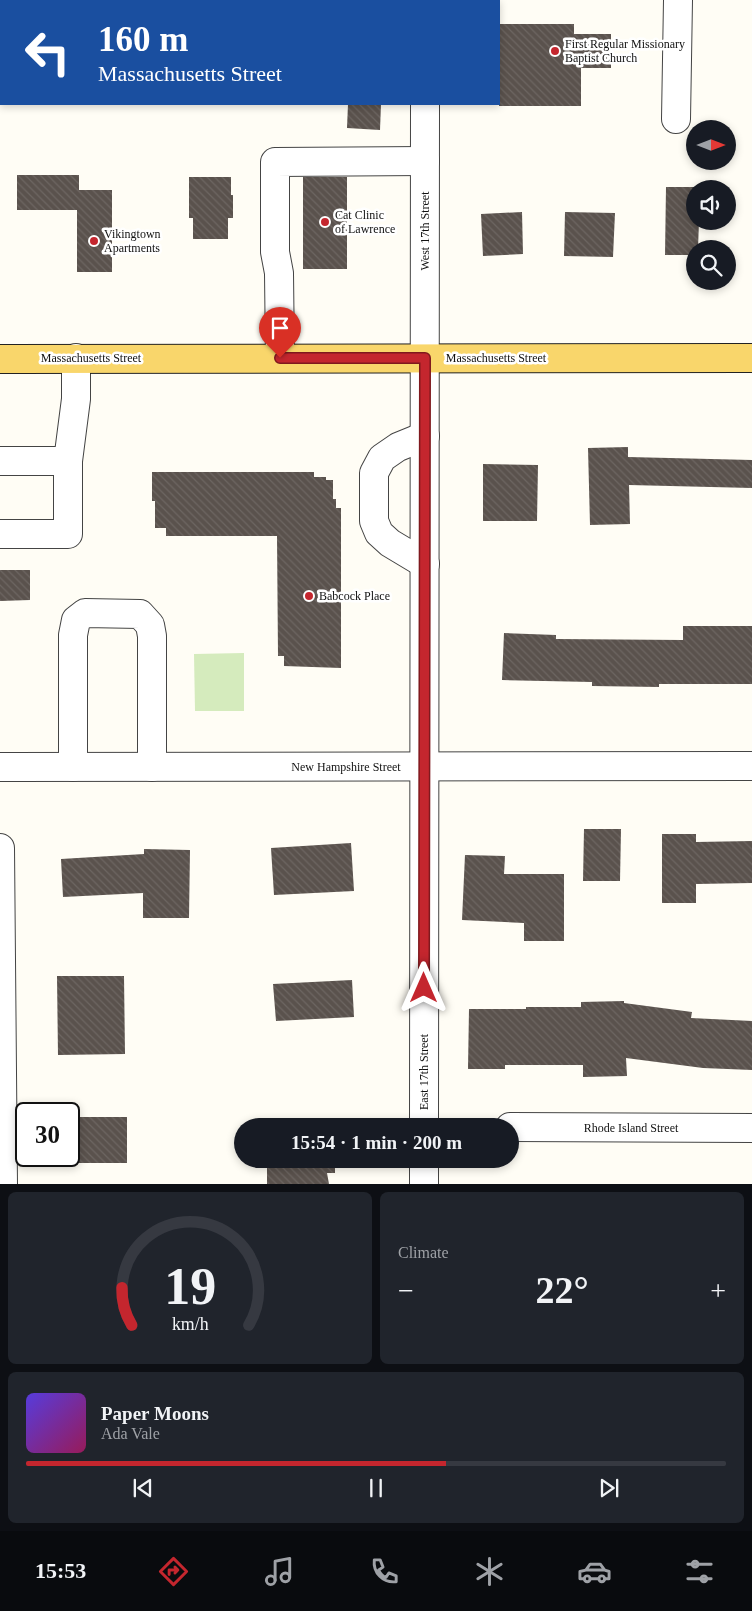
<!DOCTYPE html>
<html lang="en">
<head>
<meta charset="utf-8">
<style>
  body { margin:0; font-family:Georgia,serif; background:#20242c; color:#f1f3f6; height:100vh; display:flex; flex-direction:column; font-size:19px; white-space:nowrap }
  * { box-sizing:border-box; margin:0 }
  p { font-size:16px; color:#9ea1a6 }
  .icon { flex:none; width:28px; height:28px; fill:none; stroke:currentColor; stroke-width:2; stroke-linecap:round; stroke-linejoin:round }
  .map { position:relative; height:1184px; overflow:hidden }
  .panel { display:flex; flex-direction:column; gap:8px; padding:8px; background:#0d0f14; flex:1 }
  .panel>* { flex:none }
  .banner { position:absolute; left:0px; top:0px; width:500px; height:105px; box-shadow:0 2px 8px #0003; background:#1a4fa0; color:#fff; overflow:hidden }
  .needle { width:32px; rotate:90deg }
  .controls { position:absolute; left:686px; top:120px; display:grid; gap:10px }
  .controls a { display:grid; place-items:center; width:50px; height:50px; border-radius:50%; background:#171b24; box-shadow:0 2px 8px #0003; font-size:25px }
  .speed { position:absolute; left:15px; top:1102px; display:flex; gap:10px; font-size:25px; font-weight:700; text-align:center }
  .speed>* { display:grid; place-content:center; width:65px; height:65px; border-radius:50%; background:#171b24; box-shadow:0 2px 8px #0003; line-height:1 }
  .speed .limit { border:2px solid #111; border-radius:8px; background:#fff; color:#111 }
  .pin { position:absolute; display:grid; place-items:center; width:42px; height:42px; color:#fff; margin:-51px -21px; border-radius:50% 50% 50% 0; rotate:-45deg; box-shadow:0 0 5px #0007 }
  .pin .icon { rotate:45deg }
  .me { position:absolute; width:55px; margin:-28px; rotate:0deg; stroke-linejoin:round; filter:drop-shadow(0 0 4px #0008) }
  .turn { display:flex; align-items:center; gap:18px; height:105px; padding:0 15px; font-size:22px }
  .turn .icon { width:65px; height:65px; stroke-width:2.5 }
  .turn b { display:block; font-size:35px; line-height:42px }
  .big { font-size:38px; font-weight:700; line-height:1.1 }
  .panel .widget { flex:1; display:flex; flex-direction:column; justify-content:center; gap:8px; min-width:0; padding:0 18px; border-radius:8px; background:#20242c }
  .panel .dial { align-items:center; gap:0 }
  .dial svg { height:130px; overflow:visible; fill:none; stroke:#363941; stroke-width:7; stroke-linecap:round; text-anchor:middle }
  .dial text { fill:#f1f3f6; stroke:none }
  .song { display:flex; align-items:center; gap:15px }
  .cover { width:60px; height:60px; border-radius:8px; background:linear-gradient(135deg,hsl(250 70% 55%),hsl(330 70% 35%)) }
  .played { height:5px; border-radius:2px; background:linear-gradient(90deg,#c4262e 60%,#363941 60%) }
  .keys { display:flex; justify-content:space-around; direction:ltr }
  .heat { display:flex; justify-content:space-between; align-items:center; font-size:28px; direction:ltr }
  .panel .tiles { flex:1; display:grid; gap:8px; grid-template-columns:1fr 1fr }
  .widget:last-child { grid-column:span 2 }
  .trip { position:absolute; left:234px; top:1118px; width:285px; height:50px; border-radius:25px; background:#171b24; box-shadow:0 2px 8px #0003; font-weight:700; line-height:50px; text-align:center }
  .menu { display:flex; height:80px; justify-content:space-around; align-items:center; background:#090b0e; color:#9ea1a6 }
  .menu .icon { width:35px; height:35px }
  .menu .current { color:#c4262e }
  .menu b { font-size:22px; color:#f1f3f6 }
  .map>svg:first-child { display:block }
</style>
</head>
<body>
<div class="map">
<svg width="752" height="1184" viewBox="0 0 752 1184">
  <defs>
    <pattern id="building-back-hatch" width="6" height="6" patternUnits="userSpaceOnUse" patternTransform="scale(1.25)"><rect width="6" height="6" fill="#5a524d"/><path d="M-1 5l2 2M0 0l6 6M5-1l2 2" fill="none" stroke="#6d6662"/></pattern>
  </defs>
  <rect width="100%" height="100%" fill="#fffdf5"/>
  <polygon fill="#d5ebbd" points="244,653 244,711 195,711 194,654"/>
  <g fill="url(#building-back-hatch)">
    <polygon points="499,24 574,24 574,34 611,34 611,68 581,68 581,106 499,106"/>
    <polygon points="348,104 381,104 380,130 347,128"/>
    <polygon points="17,175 79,175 79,190 112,190 112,272 77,272 77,210 17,210"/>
    <polygon points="189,177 231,177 231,195 233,195 233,218 228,218 228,239 193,239 193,218 189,218"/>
    <rect x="303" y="177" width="44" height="92"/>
    <polygon points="666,187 699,187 699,189 695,189 695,221 699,221 698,249 695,249 695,255 665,255"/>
    <polygon points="522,212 523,254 483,256 481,214"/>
    <polygon points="565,212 615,213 613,257 564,256"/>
    <polygon points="628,447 628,457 752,460 752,488 629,485 630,524 590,525 588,448"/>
    <polygon points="483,464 538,465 537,521 483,521"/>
    <polygon points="152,472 314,472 314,477 326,477 326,480 333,480 333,499 336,499 336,508 341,508 341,668 284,666 284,656 278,656 277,536 166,536 166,528 155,528 155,501 152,501"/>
    <polygon points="0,570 30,570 30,600 0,601"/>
    <polygon points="683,626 752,626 752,684 659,684 659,687 592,686 592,682 502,680 504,633 556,635 556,639 683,640"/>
    <polygon points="584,829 621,829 620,881 583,881"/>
    <polygon points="662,834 696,834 696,842 752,841 752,883 696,884 696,903 662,903"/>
    <polygon points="351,843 354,891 274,895 271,848"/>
    <polygon points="144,849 190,850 189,918 143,918 143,893 63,897 61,859 144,854"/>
    <polygon points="465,855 505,856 504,874 564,874 564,941 524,941 524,923 462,920"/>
    <polygon points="57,976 124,976 125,1054 58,1055"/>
    <polygon points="352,980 354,1017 276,1021 273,984"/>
    <polygon points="624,1001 624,1003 692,1012 691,1018 752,1021 752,1070 703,1068 626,1058 627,1076 583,1077 583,1065 505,1065 505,1069 468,1069 469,1009 526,1009 526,1007 581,1007 581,1002"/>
    <rect x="69" y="1117" width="58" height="46"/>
    <polygon points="268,1121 336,1122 336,1126 268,1126"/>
    <polygon points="267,1159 335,1159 335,1173 327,1173 329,1184 267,1184"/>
  </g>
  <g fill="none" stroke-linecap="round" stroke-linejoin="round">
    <defs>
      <g id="minor">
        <polyline points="425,0 425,1"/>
        <polyline points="676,119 678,0"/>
        <polyline points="280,358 279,273 275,252 275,162 425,161"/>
        <polyline points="425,436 398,447 382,458 374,473 374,521 379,533 390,543 425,564"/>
        <polyline points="0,461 68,461"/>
        <polyline points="0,534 68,534 68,461 76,399 76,358"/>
        <polyline points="0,767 752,766"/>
        <polyline points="73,767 73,635 76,620 85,613 140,614 150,625 152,636 152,767"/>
        <polyline points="0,848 3,1184"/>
        <polyline points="424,1126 425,104"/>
        <polyline points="510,1127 752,1128"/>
        <polyline points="424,1184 424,1159"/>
      </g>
      <polyline id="major" points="0,359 752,358"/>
    </defs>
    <use href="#minor" stroke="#444" stroke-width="30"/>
    <use href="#major" stroke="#222" stroke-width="30"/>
    <use href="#minor" stroke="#fff" stroke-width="28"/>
    <use href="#major" stroke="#f9d66b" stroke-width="28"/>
  </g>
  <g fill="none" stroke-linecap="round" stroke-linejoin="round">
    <defs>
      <polyline id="route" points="280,358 425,358 424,988"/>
    </defs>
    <use href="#route" stroke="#7f191e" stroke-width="12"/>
    <use href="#route" stroke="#c4262e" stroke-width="9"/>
  </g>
  <g fill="#c4262e" stroke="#fff" stroke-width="2">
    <circle cx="555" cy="51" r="5"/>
    <circle cx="325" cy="222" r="5"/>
    <circle cx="94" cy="241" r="5"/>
    <circle cx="309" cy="596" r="5"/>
  </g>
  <g text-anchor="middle" stroke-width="5" stroke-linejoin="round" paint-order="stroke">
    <g font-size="12" fill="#111" stroke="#fff" text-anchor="start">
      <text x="565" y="48">First Regular Missionary<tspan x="565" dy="14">Baptist Church</tspan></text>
      <text x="335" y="219">Cat Clinic<tspan x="335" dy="14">of Lawrence</tspan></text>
      <text x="104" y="238">Vikingtown<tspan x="104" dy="14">Apartments</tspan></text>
      <text x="319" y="600">Babcock Place</text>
    </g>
    <g font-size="12" fill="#111" stroke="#fff">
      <text transform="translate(425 231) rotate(-90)" y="4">West 17th Street</text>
      <text x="91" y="362">Massachusetts Street</text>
      <text x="496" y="362">Massachusetts Street</text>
      <text x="346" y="771">New Hampshire Street</text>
      <text transform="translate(424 1072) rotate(-90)" y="4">East 17th Street</text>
      <text x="631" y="1132">Rhode Island Street</text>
    </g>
  </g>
</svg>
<div class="controls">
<a><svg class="needle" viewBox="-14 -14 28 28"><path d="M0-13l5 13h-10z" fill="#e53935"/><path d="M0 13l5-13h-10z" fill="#9ea1a6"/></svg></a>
<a><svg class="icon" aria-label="sound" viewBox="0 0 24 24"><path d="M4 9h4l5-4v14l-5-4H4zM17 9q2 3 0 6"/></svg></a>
<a><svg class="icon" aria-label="search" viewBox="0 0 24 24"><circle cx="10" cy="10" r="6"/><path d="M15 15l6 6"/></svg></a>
</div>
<div class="speed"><div class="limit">30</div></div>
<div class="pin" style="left:280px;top:358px;background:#d93025"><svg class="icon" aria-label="arrive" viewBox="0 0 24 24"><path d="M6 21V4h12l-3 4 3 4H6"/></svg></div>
<svg class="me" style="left:424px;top:988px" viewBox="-20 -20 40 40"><path d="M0-17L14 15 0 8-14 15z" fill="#c4262e" stroke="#fff" stroke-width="4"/></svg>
<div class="trip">15:54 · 1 min · 200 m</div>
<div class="banner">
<div class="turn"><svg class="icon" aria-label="left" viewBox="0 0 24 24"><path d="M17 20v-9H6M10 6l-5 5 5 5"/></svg><div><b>160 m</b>Massachusetts Street</div></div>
</div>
</div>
<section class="panel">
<div class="tiles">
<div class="widget dial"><svg viewBox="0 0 100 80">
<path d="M14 69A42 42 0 1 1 86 69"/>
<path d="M14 69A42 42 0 0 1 8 46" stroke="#c4262e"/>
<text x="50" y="56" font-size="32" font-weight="700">19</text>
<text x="50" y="72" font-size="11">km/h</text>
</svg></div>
<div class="widget"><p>Climate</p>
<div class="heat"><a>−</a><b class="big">22°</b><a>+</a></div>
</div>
<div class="widget">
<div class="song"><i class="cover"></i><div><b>Paper Moons</b><p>Ada Vale</p></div></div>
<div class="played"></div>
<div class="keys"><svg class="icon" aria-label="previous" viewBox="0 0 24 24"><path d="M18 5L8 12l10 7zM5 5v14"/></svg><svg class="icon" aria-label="pause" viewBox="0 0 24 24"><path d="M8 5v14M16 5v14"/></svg><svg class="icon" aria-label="next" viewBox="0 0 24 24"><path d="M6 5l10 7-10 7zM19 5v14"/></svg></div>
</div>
</div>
</section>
<nav class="menu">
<b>15:53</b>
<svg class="icon current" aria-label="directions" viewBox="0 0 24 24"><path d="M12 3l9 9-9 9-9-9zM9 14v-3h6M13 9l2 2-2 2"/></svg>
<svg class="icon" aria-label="music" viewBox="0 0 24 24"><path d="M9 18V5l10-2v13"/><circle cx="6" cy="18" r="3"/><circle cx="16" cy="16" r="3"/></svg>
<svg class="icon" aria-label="phone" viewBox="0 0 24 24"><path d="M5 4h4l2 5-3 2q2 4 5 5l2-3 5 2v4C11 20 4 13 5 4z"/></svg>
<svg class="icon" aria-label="climate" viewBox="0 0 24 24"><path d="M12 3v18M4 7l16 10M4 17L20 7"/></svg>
<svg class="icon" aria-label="car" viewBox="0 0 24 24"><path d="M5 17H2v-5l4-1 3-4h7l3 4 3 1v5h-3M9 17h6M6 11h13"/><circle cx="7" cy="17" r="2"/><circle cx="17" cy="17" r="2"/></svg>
<svg class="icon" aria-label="filters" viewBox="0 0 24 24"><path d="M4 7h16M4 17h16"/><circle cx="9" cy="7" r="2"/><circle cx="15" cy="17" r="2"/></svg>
</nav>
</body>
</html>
